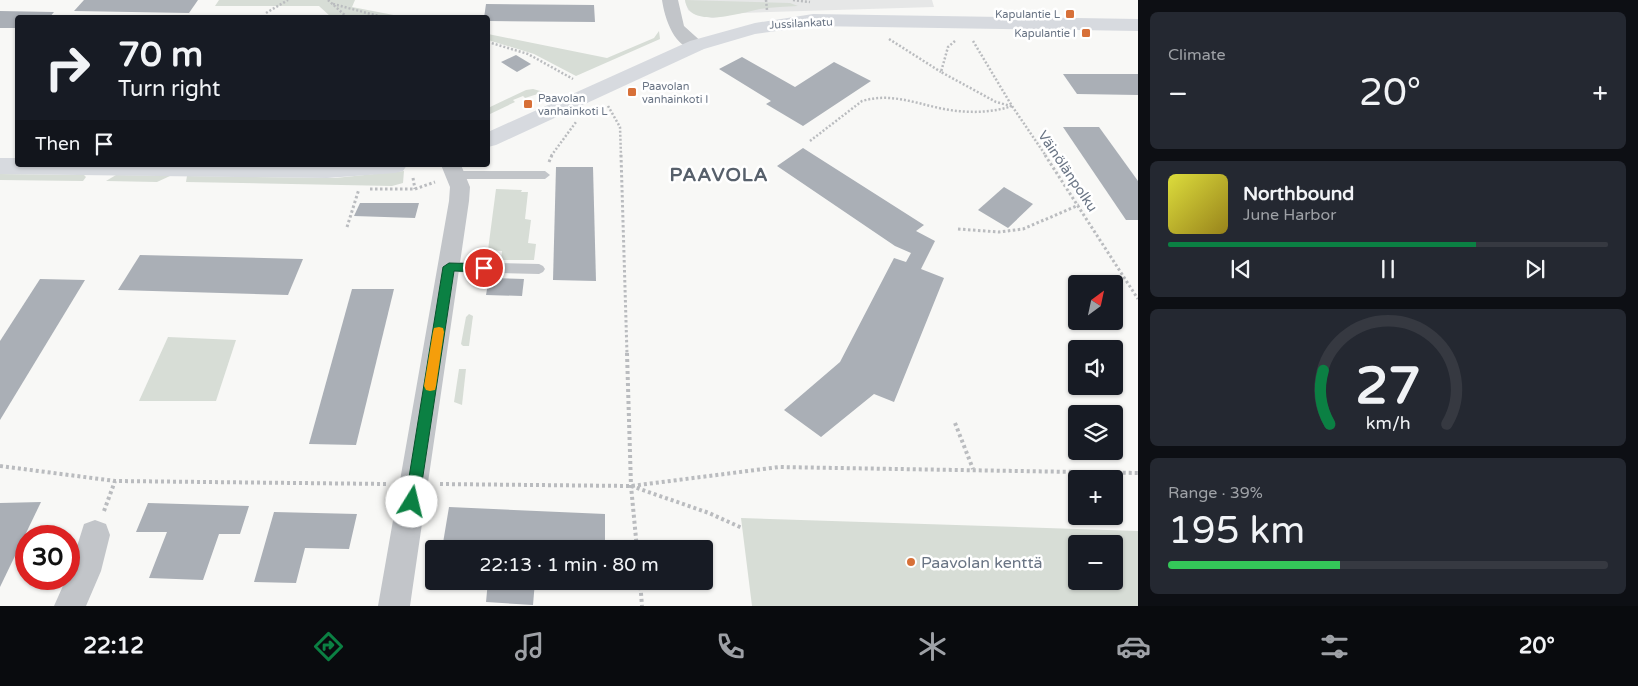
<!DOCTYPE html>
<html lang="en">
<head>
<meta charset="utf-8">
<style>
  body { margin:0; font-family:"Varela Round",sans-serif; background:#242831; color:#f1f3f6; height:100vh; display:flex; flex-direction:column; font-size:19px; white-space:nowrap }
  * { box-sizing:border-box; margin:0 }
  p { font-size:16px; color:#9ea1a6 }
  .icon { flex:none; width:28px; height:28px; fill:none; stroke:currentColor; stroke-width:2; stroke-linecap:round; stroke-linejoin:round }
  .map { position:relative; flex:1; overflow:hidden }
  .details { display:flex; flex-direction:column; gap:12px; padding:12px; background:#0d0f14; width:500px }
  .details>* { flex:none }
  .banner { position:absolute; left:15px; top:15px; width:475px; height:152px; border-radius:5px; box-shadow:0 1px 4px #0004; background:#171b24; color:#f1f3f6; overflow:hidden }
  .needle { width:32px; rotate:33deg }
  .buttons { position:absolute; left:1068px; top:275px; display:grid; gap:10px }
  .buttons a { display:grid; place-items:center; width:55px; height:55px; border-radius:5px; background:#171b24; box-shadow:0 1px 4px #0004; font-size:25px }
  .speed { position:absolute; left:15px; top:525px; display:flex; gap:10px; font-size:25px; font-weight:700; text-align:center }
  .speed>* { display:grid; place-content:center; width:65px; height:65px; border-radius:50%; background:#171b24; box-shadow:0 1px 4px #0004; line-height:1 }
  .speed .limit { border:8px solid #d22; background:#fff; color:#111 }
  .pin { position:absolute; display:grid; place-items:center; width:42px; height:42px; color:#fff; margin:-21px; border:2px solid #fff; border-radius:50%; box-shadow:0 1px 5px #0007 }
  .me { position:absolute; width:55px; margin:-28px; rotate:9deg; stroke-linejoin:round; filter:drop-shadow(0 0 4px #0008) }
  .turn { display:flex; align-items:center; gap:18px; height:105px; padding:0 20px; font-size:22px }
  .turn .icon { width:65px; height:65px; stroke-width:2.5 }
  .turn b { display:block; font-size:35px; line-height:42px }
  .then { display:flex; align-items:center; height:48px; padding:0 20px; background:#0003; gap:10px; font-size:19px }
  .big { font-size:38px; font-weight:600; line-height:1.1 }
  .details .tile { flex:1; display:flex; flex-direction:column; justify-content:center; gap:8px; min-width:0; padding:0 18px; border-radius:8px; background:#242831 }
  .details .dial { align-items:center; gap:0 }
  .dial svg { height:130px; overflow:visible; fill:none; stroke:#363941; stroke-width:7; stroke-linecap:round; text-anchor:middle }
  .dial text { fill:#f1f3f6; stroke:none }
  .song { display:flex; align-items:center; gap:15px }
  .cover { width:60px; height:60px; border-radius:8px; background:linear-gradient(135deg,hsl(60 70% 55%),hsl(50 70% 35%)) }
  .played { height:5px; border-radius:2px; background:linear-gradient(90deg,#0b8043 70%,#363941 70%) }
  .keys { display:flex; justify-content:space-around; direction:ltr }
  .heat { display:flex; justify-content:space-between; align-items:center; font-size:28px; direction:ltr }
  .charge { height:8px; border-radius:4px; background:linear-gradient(90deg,#34c759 39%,#363941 0) }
  .trip { position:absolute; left:425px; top:540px; width:288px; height:50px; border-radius:5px; background:#171b24; box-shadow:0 1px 4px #0004; font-weight:600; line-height:50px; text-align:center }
  .tabs { display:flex; height:80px; justify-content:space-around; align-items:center; background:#090b0e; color:#9ea1a6 }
  .tabs .icon { width:35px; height:35px }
  .tabs .on { color:#0b8043 }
  .tabs b { font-size:22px; color:#f1f3f6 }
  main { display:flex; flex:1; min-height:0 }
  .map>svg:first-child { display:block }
</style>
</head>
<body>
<main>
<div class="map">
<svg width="1138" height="606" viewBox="0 0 1138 606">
  <rect width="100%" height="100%" fill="#f8f8f6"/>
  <polygon fill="#e6e7e7" points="685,0 932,0 934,7 741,13 713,18 694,14 688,10"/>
  <g fill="#d7ddd6" fill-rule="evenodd">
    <polygon points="219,0 355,0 352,7 404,17 331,17 319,6 215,6"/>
    <path d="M685 0 790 3 798 6C785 7 772 7 760 9 740 13 689 30 685 0Z"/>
    <polygon points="659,31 660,39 576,76 534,54 488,40 488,34 607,58 654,38"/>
    <polygon points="533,89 544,92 525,98 523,96 513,100 515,102 488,115 488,108 526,90"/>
    <polygon points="404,171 403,183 392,186 186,182 187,176 335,178"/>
    <polygon points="0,174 84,175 86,177 83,181 0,180"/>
    <polygon points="116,175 170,176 157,182 106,181"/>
    <polygon points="496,189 522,190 521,192 528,192 525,219 531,220 528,243 536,244 534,260 501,260 502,251 488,250"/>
    <polygon points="469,314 473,316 469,346 463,346 461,344 466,317"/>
    <polygon points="168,337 236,340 216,401 139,401"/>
    <polygon points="459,369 466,369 462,405 454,402"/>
    <path d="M741 518 1138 531V606H752ZM1076 544H1114V581H1076Z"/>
  </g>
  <g fill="#aaafb6">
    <polygon points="84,0 198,0 189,13 74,11"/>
    <polygon points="486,4 594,5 595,22 488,21 488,18 484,18"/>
    <polygon points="0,11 54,12 49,18 18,18 18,28 0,28"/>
    <polygon points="516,55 531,64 517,72 501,62"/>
    <polygon points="742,57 795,87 834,62 871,81 803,126 766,104 771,101 719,69"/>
    <polygon points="1063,74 1138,74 1138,95 1077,94"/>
    <polygon points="1063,127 1099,127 1138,181 1138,220 1126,220"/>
    <polygon points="803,148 924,225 916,231 935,241 921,269 944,278 894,402 874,394 821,437 784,410 840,362 894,258 906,262 911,253 895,246 777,166"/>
    <polygon points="556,167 593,167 596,281 553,280"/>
    <polygon points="1004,187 1033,204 1008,228 978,210"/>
    <polygon points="360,203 419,203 415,218 354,216"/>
    <polygon points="140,255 303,259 288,295 118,290"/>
    <polygon points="489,278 524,279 522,296 486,295"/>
    <polygon points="40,279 85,280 0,420 0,341"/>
    <polygon points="352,289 394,289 356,445 309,444"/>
    <polygon points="41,502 0,587 0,503"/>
    <polygon points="148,503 249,506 240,534 219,534 203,580 149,578 167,532 136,532"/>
    <polygon points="449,507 605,514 605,545 538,542 537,549 442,549"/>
    <polygon points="274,512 357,514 349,549 305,548 296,583 254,582"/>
    <polygon points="488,581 535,581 533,605 486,602"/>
  </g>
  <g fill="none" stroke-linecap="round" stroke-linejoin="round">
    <g stroke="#babcbf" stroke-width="2.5" stroke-dasharray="2 2" stroke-linecap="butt">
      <polyline points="328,0 348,18"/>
      <polyline points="766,0 767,10"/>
      <polyline points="793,0 810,2"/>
      <polyline points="333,4 386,18"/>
      <polyline points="266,13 288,0"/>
      <polyline points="889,39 941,72"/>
      <polyline points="955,41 948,47 941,72 996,102 1011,106"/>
      <polyline points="973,41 1012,106 1046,156"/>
      <polyline points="488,42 528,54 573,79"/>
      <polyline points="608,106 620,127 621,156"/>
      <path d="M810 141 862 101C889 93 912 102 939 108 963 113 988 114 1012 106"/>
      <polyline points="551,156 576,122"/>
    </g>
    <g stroke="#babcbf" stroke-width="3" stroke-dasharray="2.5 2.5" stroke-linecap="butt">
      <polyline points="621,155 627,354"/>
      <polyline points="1045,155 1138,299"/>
      <polyline points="549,162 552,155"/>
      <polyline points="413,178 415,189"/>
      <polyline points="370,189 415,189 435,182"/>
      <polyline points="347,227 359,189"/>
      <polyline points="958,229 999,232 1023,229 1079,205"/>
    </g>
    <g stroke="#babcbf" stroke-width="4" stroke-dasharray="3 3" stroke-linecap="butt">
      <polyline points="627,353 631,486 637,549"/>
      <polyline points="955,423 973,469"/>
      <polyline points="0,466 115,481 388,484"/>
      <polyline points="440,484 631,486 779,467 1138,473"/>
      <polyline points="631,486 709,513 742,528"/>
      <polyline points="104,511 115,481"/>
      <polyline points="640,581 642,606"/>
    </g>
    <g fill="#c2c5c9" fill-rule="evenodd">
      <polygon points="455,171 545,171 550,175 545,179 455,179 450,175"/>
      <polygon points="449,262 539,264 543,266 545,269 543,272 539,274 449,272 445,270 443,267 445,264"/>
    </g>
    <g fill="#c2c5c9" fill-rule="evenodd">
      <path d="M662 0H678L684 26 705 45 703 49C676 55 665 20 662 0Z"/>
      <polygon points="441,165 461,165 470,187 469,201 410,606 378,606 449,201 450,187"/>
      <polygon points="95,520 106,524 110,535 101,571 86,606 54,606 66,579 69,579 69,572 84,524"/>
    </g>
    <g fill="#d7dadf" fill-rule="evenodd">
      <polygon points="813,14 1138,19 1138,31 813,26 755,34 704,49 496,145 488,147 488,132 690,41 755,23"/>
      <polygon points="0,158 18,158 18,165 407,165 403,171 395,173 327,178 0,174"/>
    </g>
  </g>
  <polygon fill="#0b8043" stroke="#07532c" points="449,263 484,264 490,268 484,272 454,271 419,502 417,506 412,508 407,506 405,502 443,267"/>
  <polygon fill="#f59e0b" points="439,327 443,328 444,332 436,386 435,390 430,391 426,390 424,386 433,332 434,328"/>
  <g fill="#d77038" stroke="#fff" stroke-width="2">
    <rect x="1065" y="9" width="10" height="10" rx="2.5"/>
    <rect x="1081" y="28" width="10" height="10" rx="2.5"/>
    <rect x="627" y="87" width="10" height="10" rx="2.5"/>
    <rect x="523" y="99" width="10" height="10" rx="2.5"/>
    <circle cx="911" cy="562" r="5"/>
  </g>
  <g text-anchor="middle" stroke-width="5" stroke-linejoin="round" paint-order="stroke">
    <g font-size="11" fill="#6a7585" stroke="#fff" text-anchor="end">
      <text x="1060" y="18">Kapulantie L</text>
      <text x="1076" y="37">Kapulantie I</text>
      <text x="642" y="90" text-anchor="start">Paavolan<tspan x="642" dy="13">vanhainkoti I</tspan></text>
      <text x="538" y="102" text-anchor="start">Paavolan<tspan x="538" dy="13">vanhainkoti L</tspan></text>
    </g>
    <g font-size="11" fill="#6a7585" stroke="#fff">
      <text transform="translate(801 23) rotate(-3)" y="4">Jussilankatu</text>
    </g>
    <g font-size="14" fill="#6a7585" stroke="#fff">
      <text transform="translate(1068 171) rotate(56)" y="5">Väinölänpolku</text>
    </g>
    <g font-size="16" fill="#6a7585" stroke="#fff" text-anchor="start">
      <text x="921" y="568">Paavolan kenttä</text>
    </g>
    <g font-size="19" font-weight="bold" letter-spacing="1" fill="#57606b" stroke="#fff">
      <text x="719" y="181">PAAVOLA</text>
    </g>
  </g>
</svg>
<div class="buttons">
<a><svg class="needle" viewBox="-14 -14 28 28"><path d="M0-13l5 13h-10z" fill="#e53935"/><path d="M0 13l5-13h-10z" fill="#9ea1a6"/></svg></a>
<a><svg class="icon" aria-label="sound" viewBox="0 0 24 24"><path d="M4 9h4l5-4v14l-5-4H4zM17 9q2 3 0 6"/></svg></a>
<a><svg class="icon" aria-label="layers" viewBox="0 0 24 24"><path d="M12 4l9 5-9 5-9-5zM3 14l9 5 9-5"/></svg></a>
<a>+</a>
<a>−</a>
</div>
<div class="speed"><div class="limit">30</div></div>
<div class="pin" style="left:484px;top:268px;background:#d93025"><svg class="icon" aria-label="arrive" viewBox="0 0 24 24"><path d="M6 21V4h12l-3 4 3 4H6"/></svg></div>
<svg class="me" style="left:412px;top:502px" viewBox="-20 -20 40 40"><circle r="19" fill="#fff"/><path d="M0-13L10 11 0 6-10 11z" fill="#0b8043"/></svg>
<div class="trip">22:13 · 1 min · 80 m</div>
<div class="banner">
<div class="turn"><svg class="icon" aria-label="right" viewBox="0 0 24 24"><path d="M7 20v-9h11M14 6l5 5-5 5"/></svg><div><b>70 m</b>Turn right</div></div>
<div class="then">Then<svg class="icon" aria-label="arrive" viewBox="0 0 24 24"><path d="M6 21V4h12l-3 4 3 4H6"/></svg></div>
</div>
</div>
<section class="details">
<div class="tile"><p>Climate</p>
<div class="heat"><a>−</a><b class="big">20°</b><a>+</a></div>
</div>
<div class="tile">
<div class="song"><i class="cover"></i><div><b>Northbound</b><p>June Harbor</p></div></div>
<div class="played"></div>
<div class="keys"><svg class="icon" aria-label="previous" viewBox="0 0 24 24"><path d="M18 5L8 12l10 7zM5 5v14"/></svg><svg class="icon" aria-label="pause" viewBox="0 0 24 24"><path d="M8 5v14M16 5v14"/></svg><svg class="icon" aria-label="next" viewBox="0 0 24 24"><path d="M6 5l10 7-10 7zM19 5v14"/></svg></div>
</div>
<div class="tile dial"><svg viewBox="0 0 100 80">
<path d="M14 69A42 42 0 1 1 86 69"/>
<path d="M14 69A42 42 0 0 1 10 36" stroke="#0b8043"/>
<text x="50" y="56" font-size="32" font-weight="700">27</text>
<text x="50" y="72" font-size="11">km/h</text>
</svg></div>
<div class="tile"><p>Range · 39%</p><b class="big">195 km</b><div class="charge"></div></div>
</section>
</main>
<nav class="tabs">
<b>22:12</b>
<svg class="icon on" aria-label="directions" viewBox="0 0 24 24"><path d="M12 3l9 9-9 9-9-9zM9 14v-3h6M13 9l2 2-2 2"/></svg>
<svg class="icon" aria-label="music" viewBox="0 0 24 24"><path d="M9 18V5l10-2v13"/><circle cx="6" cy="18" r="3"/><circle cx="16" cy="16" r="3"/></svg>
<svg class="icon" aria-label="phone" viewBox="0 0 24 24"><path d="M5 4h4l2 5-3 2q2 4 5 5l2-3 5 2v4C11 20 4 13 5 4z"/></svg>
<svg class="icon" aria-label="climate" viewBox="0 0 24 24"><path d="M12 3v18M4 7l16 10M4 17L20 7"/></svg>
<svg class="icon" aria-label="car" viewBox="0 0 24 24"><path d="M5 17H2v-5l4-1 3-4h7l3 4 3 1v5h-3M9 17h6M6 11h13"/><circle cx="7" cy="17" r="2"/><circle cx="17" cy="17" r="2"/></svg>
<svg class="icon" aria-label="filters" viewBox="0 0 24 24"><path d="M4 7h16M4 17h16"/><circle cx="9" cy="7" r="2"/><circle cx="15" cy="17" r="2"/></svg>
<b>20°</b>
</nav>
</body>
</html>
